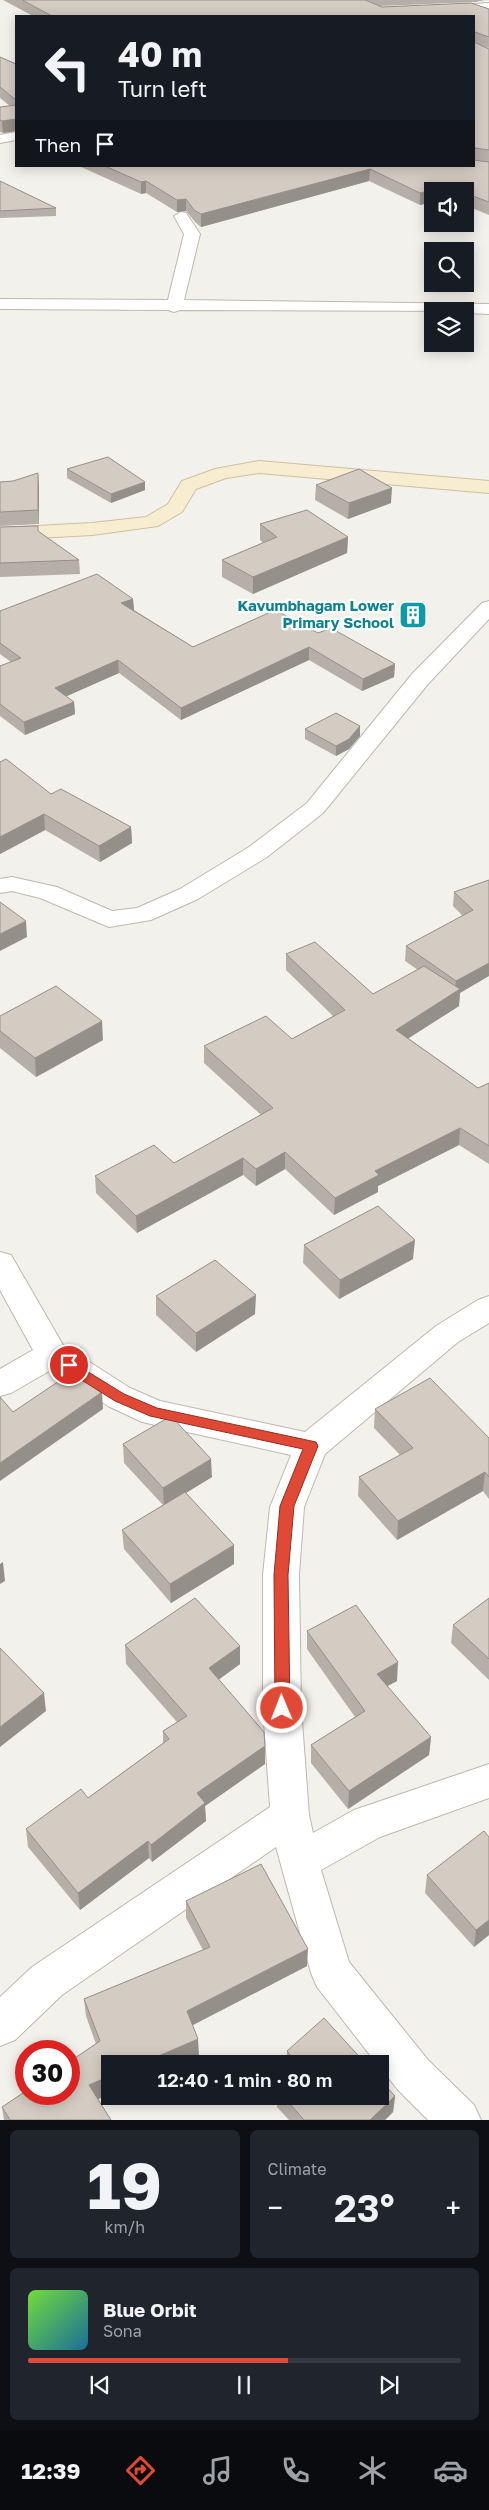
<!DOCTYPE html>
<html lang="en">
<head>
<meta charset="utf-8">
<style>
  body { margin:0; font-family:"Golos Text",sans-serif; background:#20242c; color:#f1f3f6; height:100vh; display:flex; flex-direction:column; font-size:19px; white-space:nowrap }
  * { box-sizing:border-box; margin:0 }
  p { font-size:16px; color:#9ea1a6 }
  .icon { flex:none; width:28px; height:28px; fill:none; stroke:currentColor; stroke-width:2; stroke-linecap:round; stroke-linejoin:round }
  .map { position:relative; height:2120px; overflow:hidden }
  .drawer { display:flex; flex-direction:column; gap:10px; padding:10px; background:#0d0f14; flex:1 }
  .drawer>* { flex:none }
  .top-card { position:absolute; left:15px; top:15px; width:460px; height:152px; border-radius:0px; box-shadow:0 2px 12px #0003; background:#171b24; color:#f1f3f6; overflow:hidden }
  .fabs { position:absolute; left:424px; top:182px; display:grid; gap:10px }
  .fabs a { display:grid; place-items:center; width:50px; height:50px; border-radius:0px; background:#171b24; box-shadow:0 2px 12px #0003; font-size:25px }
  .speed { position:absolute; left:15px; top:2040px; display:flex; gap:10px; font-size:25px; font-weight:700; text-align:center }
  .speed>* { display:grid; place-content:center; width:65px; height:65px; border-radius:50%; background:#171b24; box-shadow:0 2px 12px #0003; line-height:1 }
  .speed .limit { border:8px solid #d22; background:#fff; color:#111 }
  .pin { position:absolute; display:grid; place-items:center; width:42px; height:42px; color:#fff; margin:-21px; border:2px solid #fff; border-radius:50%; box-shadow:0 1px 5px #0007 }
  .me { position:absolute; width:55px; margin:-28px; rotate:359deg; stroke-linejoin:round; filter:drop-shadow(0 0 4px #0008) }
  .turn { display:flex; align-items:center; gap:18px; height:105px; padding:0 20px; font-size:22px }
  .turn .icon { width:65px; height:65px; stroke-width:2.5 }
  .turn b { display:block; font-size:35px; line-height:42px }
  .then { display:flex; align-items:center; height:48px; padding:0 20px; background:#0003; gap:10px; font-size:19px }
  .big { font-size:38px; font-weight:600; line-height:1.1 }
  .drawer .widget { flex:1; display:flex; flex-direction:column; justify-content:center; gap:8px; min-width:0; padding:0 18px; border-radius:8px; background:#20242c }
  .drawer .dial { align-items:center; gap:0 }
  .dial b { font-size:65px; line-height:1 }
  .song { display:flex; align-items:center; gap:15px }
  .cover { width:60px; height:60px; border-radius:8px; background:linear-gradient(135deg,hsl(100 70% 55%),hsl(200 70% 35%)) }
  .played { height:5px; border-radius:2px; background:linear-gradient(90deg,#e04935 60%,#363941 60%) }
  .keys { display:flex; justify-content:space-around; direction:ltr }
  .heat { display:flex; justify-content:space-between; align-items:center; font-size:28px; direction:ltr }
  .drawer .tiles { flex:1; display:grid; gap:10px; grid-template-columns:1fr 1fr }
  .widget:last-child { grid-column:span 2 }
  .trip { position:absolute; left:101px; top:2055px; width:288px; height:50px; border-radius:0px; background:#171b24; box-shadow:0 2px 12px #0003; font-weight:600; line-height:50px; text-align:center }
  .menu { display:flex; height:80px; justify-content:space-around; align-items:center; background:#090b0e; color:#9ea1a6 }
  .menu .icon { width:35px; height:35px }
  .menu .on { color:#e04935 }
  .menu b { font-size:22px; color:#f1f3f6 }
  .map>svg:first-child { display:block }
</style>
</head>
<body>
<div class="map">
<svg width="489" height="2120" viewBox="0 0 489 2120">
  <rect width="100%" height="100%" fill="#f3f1eb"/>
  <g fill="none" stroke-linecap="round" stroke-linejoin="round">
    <defs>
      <g id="street">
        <polygon points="489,3 489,11 444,14 438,10 444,6"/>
        <polygon points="16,132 16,140 0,143 0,135"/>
        <polygon points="181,212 186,213 200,234 184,300 489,304 489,314 465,313 465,311 180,310 174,312 168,310 0,309 0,299 168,300 184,234 174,216"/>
        <polygon points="489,601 489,619 428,684 323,813 267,857 198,899 151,920 109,927 40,898 12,891 0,893 0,879 12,877 57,887 112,911 137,908 180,889 249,847 307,803 412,674 482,603"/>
        <polygon points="0,1252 11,1255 63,1345 130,1388 160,1401 305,1432 436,1326 478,1300 489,1296 489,1323 458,1342 325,1454 304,1507 299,1575 301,1708 309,1815 313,1833 354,1810 489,1764 489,1798 380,1837 321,1870 349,1962 428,2060 474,2105 481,2120 428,2120 398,2090 380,2067 380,2064 377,2064 317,1987 311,1973 276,1847 62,1995 15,2040 0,2046 0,1997 32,1967 270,1807 263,1708 263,1575 270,1507 291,1455 142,1422 108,1406 51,1370 11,1393 0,1396 0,1369 33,1350 0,1290"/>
      </g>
      <polygon id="secondary" points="259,461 489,481 489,493 259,473 226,478 196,489 182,512 158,526 92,535 0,540 0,528 92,523 146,517 168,504 182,481 215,469"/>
    </defs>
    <use href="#street" stroke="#beb8ae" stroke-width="2"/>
    <use href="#secondary" stroke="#cdc0a0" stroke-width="2"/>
    <use href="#street" fill="#fff" fill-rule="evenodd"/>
    <use href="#secondary" fill="#f8edd0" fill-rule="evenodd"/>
  </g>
  <g fill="#b6afa7">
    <polygon points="3,0 365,0 382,7 489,9 489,48 474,43 489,49 489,215 465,205 465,191 432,191 432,202 420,205 369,181 201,227 195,222 186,211 177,212 146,193 141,194 79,166 474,166 474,16 33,16"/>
    <polygon points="365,0 485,0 476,2 380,6"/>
    <polygon points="0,57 16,64 16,131 3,133 0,132 0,107 10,106 0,98"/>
    <polygon points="0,181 56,208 56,216 0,218"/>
    <polygon points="67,469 145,490 111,503 67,478"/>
    <polygon points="0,482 39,487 39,524 0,526"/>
    <polygon points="316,485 391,503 348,519 315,500"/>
    <polygon points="260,524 348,537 347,553 253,594 222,577 222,560 263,543 260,540"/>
    <polygon points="0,527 38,532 79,560 80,574 0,577"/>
    <polygon points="133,599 134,610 193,647 318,633 395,664 394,677 362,691 309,660 181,720 119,673 66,696 74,702 75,714 25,735 0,716 0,666 11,662 0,654 0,611"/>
    <polygon points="360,726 360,736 349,749 336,756 305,739 305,729"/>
    <polygon points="0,762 51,794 131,827 132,843 100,862 45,830 0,854"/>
    <polygon points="489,880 460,993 459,1006 408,1038 478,1088 489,1083 489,1164 459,1145 378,1186 378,1192 334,1215 285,1169 256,1186 243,1175 137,1233 96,1193 95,1176 174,1163 261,1115 204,1063 204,1046 292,1039 333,1016 286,970 286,954 373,994 418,970 405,961 406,946 463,916 453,906 454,892"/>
    <polygon points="0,1016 103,1040 36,1077 0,1048"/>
    <polygon points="304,1245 413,1259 339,1299 303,1263"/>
    <polygon points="156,1296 255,1314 196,1352 156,1315"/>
    <polygon points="375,1409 489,1438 489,1499 483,1491 397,1540 358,1496 359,1477 400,1455 374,1428"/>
    <polygon points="123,1444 212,1477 186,1493 234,1545 234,1564 171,1603 124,1549 122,1530 163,1505 124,1463"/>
    <polygon points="489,1598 489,1680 451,1643 453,1625"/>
    <polygon points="307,1631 397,1681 387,1686 431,1737 429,1755 348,1809 311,1763 311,1745 355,1717 307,1649"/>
    <polygon points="125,1645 240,1646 240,1664 219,1679 265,1764 205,1806 206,1821 152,1862 149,1858 80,1910 28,1847 26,1829 88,1798 163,1743 163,1731 177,1722 126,1664"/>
    <polygon points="427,1875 489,1935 474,1947 425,1893"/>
    <polygon points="186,1901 307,1966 193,2025 199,2056 98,2099 111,2120 4,2120 2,2107 96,2044 86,2016 84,1999 203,1950 186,1918"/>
    <polygon points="287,2051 366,2064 286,2064"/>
    <polygon points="277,2096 395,2096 393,2112 385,2120 289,2120 277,2107"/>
  </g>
  <g fill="#948f88">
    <polygon points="475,32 475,42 474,43 474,33"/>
    <polygon points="16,119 16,131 3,133 2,121"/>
    <polygon points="370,169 369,181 201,227 201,214"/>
    <polygon points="146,181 146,193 141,194 141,182"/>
    <polygon points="449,186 448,191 432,191 432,202 420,205 420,193"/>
    <polygon points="186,199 186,211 177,212 177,200"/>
    <polygon points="38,473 39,487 39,524 38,510"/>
    <polygon points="145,482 145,490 111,503 111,494"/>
    <polygon points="392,488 391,503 348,519 349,503"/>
    <polygon points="348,537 347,553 253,594 253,577"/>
    <polygon points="133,599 134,611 121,603"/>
    <polygon points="309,647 309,660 181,720 181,708"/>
    <polygon points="118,660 119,673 56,701 55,688"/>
    <polygon points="395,664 394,677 362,691 363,679"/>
    <polygon points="74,702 75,714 25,735 24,722"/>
    <polygon points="360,726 360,736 349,749 336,756 336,746"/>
    <polygon points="44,814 45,830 0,854 0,837"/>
    <polygon points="131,827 132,843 100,862 99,846"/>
    <polygon points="26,921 27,937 0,951 0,934"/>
    <polygon points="489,963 489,976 460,993 459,1006 395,1047 396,1030 455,992 456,981"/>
    <polygon points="102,1021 103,1040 36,1077 35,1058"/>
    <polygon points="460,1128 459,1145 378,1186 378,1192 334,1215 335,1198 375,1171"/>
    <polygon points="285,1152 285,1169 256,1186 256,1169"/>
    <polygon points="243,1158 243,1175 137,1233 136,1216"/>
    <polygon points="415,1240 413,1259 339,1299 340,1280"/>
    <polygon points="256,1295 255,1314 196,1352 196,1333"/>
    <polygon points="102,1392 103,1409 0,1481 0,1463"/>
    <polygon points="211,1459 212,1477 164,1506 163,1488"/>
    <polygon points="485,1472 483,1491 397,1540 398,1521"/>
    <polygon points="234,1545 234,1564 171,1603 170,1584"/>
    <polygon points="3,1562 5,1581 0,1584 0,1564"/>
    <polygon points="240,1646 240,1664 210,1686 209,1668"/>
    <polygon points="398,1662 397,1681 376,1692 377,1674"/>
    <polygon points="44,1693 46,1711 0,1747 0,1727"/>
    <polygon points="431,1737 429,1755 348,1809 349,1791"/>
    <polygon points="265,1746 265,1764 205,1806 206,1821 152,1862 151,1845 197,1793"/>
    <polygon points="148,1841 149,1858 80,1910 78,1893"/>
    <polygon points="489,1920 489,1935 474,1947 476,1930"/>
    <polygon points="308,1949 307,1966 187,2028 187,2011"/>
    <polygon points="198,2039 199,2056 180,2064 140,2064"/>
    <polygon points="110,2076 110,2094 91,2102 89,2085"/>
    <polygon points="395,2096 393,2112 385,2120 370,2120"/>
  </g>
  <g fill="#d4ccc2" stroke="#948f88">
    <polygon points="22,0 365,0 382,7 471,3 489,9 489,37 475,32 474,33 474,16 52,16"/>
    <polygon points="474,42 489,49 489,150 475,148 474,151"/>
    <polygon points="0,57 16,64 16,100 0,87"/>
    <polygon points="16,105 16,119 2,121 0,120 0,107"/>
    <polygon points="474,160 489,162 489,202 465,193 465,191 461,191 449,186 420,193 370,169 201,214 194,210 186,199 177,200 146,181 141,182 105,166 474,166"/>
    <polygon points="0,181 56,208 0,211"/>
    <polygon points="108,457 145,482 111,494 67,469"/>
    <polygon points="359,469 392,488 349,503 316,485"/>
    <polygon points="38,473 38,510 0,512 0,482 13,481"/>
    <polygon points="307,510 348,537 253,577 222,560 277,537 260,524"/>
    <polygon points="38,526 38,531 79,560 0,563 0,527"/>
    <polygon points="97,574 133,599 121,603 193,647 275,610 318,633 331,628 395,664 363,679 309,647 181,708 118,660 55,688 74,702 24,722 0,704 0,666 21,658 0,643 0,611"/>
    <polygon points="336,713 360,726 349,739 336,746 305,729"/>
    <polygon points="6,759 51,794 61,789 131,827 99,846 44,814 0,837 0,762"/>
    <polygon points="489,880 489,963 456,981 406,946 473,910 454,892"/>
    <polygon points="0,902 26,921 0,934"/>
    <polygon points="315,942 373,994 424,966 460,989 396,1030 478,1088 489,1083 489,1146 460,1128 375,1171 379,1175 335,1198 285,1152 256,1169 243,1158 136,1216 95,1176 154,1145 174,1163 273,1108 204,1046 266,1016 292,1039 345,1010 286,954"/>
    <polygon points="56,986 102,1021 35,1058 0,1031 0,1016"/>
    <polygon points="378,1206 415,1240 340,1280 304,1245"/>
    <polygon points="215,1260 256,1295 196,1333 156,1296"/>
    <polygon points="74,1371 102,1392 0,1463 0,1397 13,1412"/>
    <polygon points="430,1378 489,1438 489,1477 485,1472 398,1521 359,1477 413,1448 375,1409"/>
    <polygon points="171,1416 211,1459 163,1488 123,1444"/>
    <polygon points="185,1492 234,1545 170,1584 122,1530"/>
    <polygon points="195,1598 240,1646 209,1668 264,1732 265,1746 197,1793 205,1803 151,1845 148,1841 78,1893 26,1829 81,1789 88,1798 169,1739 163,1731 187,1716 125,1645"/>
    <polygon points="489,1598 489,1659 453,1625"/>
    <polygon points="356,1605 398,1662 377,1674 431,1737 349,1791 311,1745 365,1711 307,1631"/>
    <polygon points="0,1648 44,1693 0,1727"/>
    <polygon points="484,1831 489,1837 489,1920 476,1930 427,1875"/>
    <polygon points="261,1864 308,1949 187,2011 198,2039 140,2064 110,2064 110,2076 89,2085 111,2120 10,2120 2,2107 26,2091 26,2094 69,2094 69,2062 100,2041 84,1999 210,1947 186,1901"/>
    <polygon points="324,2018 366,2064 297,2064 287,2051"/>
    <polygon points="380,2080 395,2096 370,2120 304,2120 283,2096 380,2096"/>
  </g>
  <polygon fill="#e04935" stroke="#922f22" points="69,1360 124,1394 157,1408 316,1442 318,1446 294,1506 288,1575 290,1708 288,1713 282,1715 277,1713 275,1708 274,1575 280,1506 303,1449 150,1416 115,1401 64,1369 62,1365"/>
  <defs>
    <symbol id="building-square" viewBox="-11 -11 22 22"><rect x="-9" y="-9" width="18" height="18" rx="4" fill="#0f9aa8" stroke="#fff"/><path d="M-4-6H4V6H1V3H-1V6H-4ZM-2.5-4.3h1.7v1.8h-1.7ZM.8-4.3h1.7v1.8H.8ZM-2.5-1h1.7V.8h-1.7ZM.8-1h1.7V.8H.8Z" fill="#fff"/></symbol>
  </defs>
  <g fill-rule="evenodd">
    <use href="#building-square" x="397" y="599" width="32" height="32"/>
  </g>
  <g text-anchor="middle" stroke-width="4.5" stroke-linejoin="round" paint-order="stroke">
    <g font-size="15" font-weight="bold" fill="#0d838f" stroke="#fff" text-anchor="end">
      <text x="394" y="611">Kavumbhagam Lower<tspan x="394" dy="17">Primary School</tspan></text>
    </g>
  </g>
</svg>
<div class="fabs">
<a><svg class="icon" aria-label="sound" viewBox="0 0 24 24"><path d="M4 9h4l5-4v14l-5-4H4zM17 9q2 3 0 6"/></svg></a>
<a><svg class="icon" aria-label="search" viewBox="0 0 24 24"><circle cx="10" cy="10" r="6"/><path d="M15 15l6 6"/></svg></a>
<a><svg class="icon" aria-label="layers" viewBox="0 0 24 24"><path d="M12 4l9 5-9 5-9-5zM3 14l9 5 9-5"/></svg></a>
</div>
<div class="speed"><div class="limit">30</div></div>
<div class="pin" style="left:69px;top:1365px;background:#d93025"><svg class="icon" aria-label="arrive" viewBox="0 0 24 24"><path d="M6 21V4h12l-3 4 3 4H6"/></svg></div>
<svg class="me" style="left:282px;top:1708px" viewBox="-20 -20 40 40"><circle r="17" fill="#e04935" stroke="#fff" stroke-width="3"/><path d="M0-11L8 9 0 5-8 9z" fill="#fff"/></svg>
<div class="trip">12:40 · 1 min · 80 m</div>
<div class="top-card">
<div class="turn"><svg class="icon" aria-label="left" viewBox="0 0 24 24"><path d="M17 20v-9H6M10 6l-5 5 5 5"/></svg><div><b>40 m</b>Turn left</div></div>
<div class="then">Then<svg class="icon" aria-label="arrive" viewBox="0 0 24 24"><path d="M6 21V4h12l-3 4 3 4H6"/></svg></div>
</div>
</div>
<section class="drawer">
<div class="tiles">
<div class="widget dial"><b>19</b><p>km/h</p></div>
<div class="widget"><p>Climate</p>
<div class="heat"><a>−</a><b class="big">23°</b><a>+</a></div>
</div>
<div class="widget">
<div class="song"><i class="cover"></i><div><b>Blue Orbit</b><p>Sona</p></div></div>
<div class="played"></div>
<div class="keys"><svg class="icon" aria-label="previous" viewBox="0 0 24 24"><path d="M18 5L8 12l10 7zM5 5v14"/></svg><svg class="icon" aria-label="pause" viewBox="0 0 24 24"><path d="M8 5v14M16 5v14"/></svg><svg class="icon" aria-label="next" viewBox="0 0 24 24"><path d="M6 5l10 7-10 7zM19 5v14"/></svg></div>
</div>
</div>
</section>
<nav class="menu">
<b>12:39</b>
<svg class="icon on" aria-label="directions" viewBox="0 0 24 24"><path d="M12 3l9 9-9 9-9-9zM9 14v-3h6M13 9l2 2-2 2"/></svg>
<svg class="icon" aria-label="music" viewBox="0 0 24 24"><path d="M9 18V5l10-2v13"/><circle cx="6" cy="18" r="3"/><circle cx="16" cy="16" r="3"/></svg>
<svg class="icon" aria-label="phone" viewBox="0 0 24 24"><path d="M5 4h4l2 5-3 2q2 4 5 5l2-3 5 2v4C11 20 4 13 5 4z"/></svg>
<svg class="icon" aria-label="climate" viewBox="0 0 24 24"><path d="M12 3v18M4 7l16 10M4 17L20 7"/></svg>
<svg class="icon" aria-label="car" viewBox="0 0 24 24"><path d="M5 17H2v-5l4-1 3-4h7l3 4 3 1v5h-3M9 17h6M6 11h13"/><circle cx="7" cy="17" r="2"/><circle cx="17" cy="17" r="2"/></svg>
</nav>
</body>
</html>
